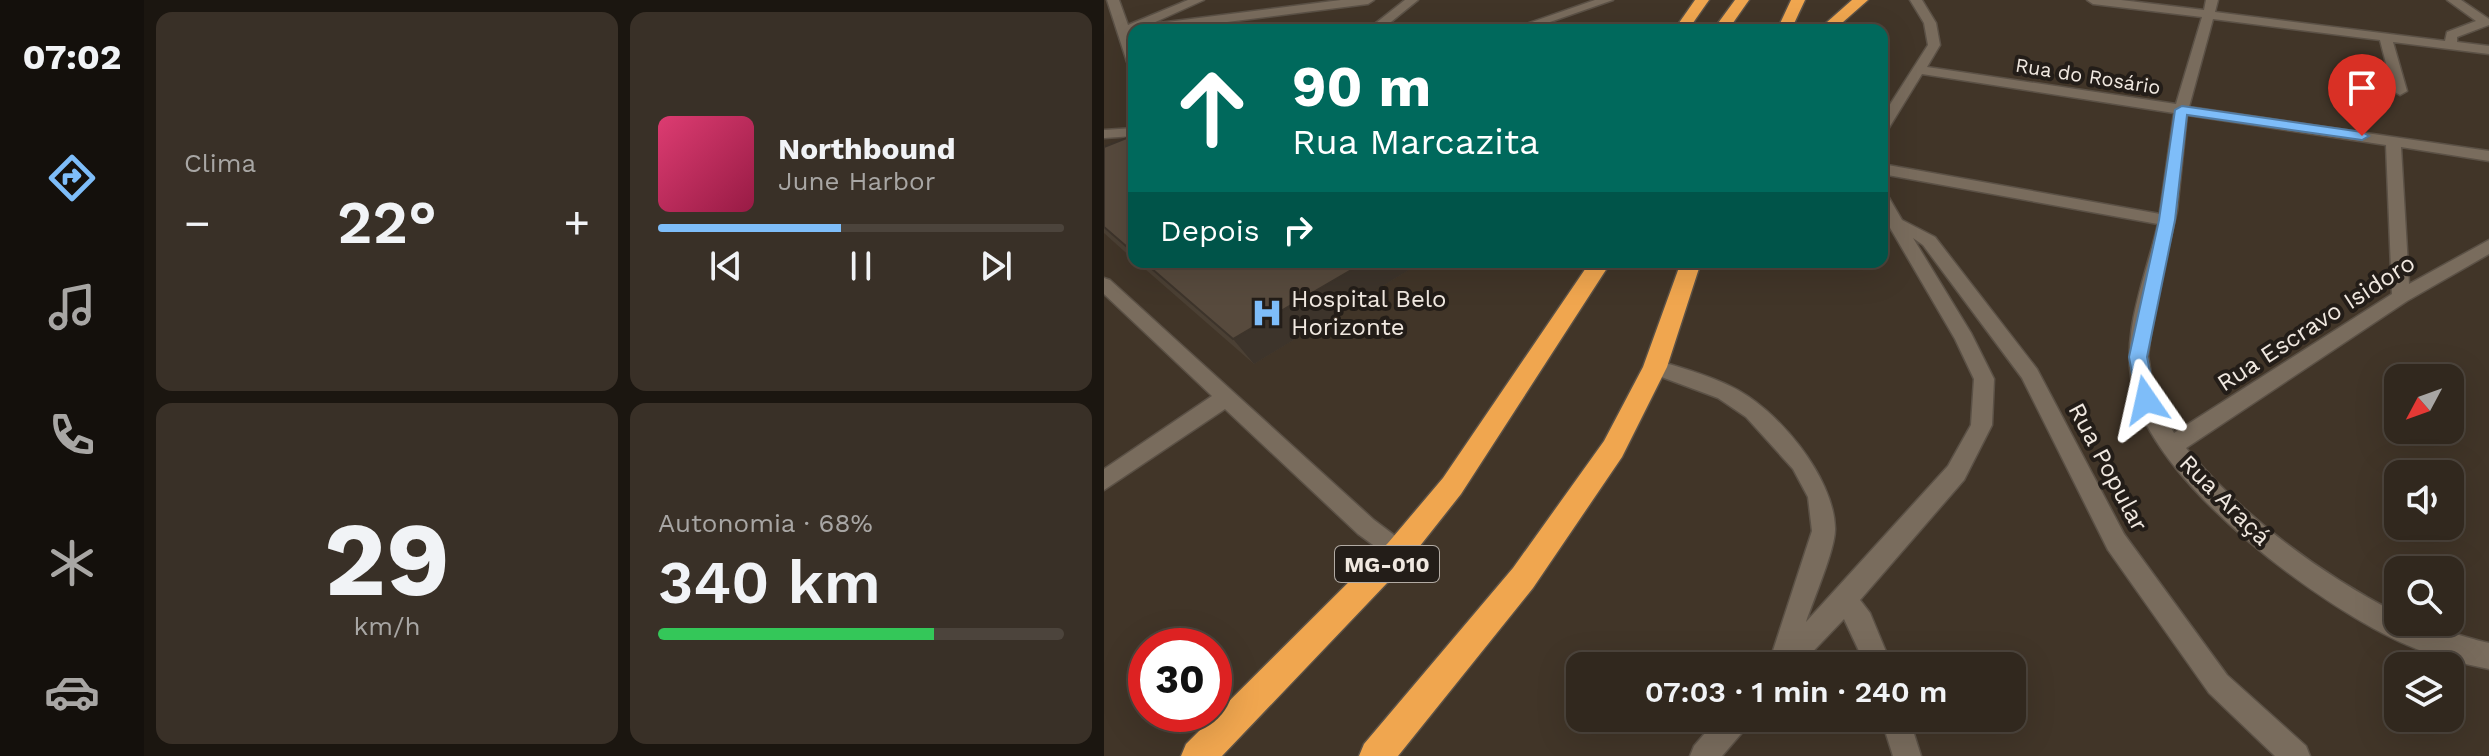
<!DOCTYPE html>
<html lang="pt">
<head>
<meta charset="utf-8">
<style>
  body { margin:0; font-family:"Work Sans",sans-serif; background:#393027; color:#f1f3f6; height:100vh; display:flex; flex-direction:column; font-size:30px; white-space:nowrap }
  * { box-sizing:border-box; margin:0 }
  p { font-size:26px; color:#a8a6a4 }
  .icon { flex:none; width:44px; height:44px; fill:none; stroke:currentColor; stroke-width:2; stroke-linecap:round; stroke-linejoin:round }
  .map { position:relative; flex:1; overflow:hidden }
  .side { display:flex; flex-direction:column; gap:12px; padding:12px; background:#1b1610; width:960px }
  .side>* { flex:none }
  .guide { position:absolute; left:24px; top:24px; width:760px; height:244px; border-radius:16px; box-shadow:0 8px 32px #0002,0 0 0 2px #4c443c; background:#00695c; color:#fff; overflow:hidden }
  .needle { width:52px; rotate:229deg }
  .tools { position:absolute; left:1280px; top:364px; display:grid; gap:16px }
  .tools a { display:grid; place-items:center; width:80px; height:80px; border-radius:16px; background:#31281e; box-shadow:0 8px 32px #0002,0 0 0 2px #4c443c; font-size:40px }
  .speed { position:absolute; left:24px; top:628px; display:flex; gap:16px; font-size:40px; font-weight:700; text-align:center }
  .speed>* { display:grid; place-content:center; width:104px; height:104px; border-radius:50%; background:#31281e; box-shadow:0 8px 32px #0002,0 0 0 2px #4c443c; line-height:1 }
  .speed .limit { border:12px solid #d22; background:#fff; color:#111 }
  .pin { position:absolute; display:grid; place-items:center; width:68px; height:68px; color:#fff; margin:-82px -34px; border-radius:50% 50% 50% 0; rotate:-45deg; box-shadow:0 0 8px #0007 }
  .pin .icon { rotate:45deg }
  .me { position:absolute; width:88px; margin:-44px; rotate:349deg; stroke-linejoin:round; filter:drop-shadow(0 0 6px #0008) }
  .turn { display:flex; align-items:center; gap:28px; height:168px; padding:0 32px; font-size:36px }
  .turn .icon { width:104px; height:104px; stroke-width:2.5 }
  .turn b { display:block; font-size:56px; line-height:68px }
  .then { display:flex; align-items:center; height:76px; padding:0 32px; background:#0003; gap:16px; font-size:30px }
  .big { font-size:60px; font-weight:600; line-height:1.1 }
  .side .card { flex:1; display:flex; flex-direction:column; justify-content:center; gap:12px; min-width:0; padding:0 28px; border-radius:16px; background:#393027 }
  .side .dial { align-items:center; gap:0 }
  .dial b { font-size:104px; line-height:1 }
  .song { display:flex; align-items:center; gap:24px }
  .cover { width:96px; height:96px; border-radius:12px; background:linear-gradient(135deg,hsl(340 70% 55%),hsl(340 70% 35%)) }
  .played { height:8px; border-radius:4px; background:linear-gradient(90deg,#7ebdf9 45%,#4c443c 45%) }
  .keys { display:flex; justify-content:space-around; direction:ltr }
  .heat { display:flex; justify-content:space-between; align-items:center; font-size:44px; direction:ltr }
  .charge { height:12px; border-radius:6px; background:linear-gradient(90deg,#34c759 68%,#4c443c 0) }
  .side .tiles { flex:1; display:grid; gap:12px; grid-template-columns:repeat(2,1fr) }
  .trip { position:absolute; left:462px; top:652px; width:460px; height:80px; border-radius:16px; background:#31281e; box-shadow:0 8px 32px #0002,0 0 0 2px #4c443c; font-weight:600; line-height:80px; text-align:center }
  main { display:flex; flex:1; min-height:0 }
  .tabs { display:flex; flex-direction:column; width:144px; justify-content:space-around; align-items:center; background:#14100c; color:#a8a6a4 }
  .tabs .icon { width:56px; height:56px }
  .tabs .on { color:#7ebdf9 }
  .tabs b { font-size:36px; color:#f1f3f6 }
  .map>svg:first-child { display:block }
</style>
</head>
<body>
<main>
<nav class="tabs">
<b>07:02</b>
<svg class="icon on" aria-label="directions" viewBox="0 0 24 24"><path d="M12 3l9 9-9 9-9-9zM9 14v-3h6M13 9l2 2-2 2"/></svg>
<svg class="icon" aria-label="music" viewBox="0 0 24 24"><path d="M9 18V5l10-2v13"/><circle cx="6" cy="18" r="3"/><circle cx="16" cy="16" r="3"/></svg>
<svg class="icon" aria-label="phone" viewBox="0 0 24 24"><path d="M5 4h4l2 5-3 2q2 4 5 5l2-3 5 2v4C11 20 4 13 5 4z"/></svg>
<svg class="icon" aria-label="climate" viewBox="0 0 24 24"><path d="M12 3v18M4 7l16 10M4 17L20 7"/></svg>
<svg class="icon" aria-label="car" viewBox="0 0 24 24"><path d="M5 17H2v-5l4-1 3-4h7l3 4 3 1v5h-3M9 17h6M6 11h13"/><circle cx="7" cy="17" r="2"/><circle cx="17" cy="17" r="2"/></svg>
</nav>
<section class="side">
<div class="tiles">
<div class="card"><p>Clima</p>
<div class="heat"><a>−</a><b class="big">22°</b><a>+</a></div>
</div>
<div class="card">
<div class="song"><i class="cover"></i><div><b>Northbound</b><p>June Harbor</p></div></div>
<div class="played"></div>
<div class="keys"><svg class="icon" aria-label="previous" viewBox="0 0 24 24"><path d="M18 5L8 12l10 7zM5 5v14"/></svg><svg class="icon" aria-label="pause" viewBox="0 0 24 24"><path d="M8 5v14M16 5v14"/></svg><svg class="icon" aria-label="next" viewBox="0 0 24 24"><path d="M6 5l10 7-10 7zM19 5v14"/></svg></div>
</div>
<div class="card dial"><b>29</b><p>km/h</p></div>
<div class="card"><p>Autonomia · 68%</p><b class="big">340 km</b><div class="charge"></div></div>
</div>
</section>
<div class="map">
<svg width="1385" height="756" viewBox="0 0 1385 756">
  <rect width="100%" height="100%" fill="#413528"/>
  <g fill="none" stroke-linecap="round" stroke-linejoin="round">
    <defs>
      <g id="minor">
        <polygon points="3,0 15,0 24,25 84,0 100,0 47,24 237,0 270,0 264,4 61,30 30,30 26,33 30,43 30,66 23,62"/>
        <polygon points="301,0 314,0 277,30 263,30"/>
        <polygon points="491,0 509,0 423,30 405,30"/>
        <path d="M806 0H818L832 23 836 45 823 67 1072 104 1098 17 989 4 983 0H1017L1100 10 1102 0H1114L1111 12 1341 41 1343 32 1372 21 1343 0H1357L1385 19V25L1353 37V42L1385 46V54L1289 42 1303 91 1296 95 1289 91 1276 40 1109 19 1085 107 1385 151V161L1297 147 1305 284 1385 240V254L1303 301 1082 448C1139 517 1215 573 1294 614V622C1321 622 1357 637 1385 643V669C1357 663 1330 657 1303 645 1218 608 1057 489 1031 396 1014 338 1041 280 1054 224L778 174V164L1056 214V211L1070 113 818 74 783 131 778 132V117L824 45 820 23ZM1083 115 1282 145 1288 294 1070 433 1051 398 1044 356 1050 308 1073 211Z"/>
        <polygon points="30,128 30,136 0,138 0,130"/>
        <path d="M778 195 784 196 798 220 831 237 933 369 1020 534 1123 675 1202 746 1206 756H1171L1105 693 1004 550 918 378 819 245 809 238 867 333 890 379 888 425 860 480 756 600 766 613 788 666H762L740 619 695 666H664L708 531 704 497 689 469 642 417 614 398 544 372 541 367 544 362 551 360C576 367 603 375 626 386 672 407 730 477 731 528 732 548 709 600 702 622L844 466 867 425 870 379 851 339 778 214Z"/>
        <polygon points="0,278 6,280 270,520 302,544 306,552 302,560 294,563 254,534 121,409 0,490 0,469 108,396 0,294"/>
        <polygon points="614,718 646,718 642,728 618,756 586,756 590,746"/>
        <polygon points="777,718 805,718 817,756 789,756"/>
      </g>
      <g id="highway">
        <polygon points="591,0 605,0 584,30 570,30"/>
        <polygon points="631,0 645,0 624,30 609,30"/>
        <polygon points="687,0 701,0 687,30 673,30"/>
        <polygon points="748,0 764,0 730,30 714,30"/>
        <polygon points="486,262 507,262 357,494 304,561 118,756 77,756 82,744 284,543 339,478"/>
        <polygon points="577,262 597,262 563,367 518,457 429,588 294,756 255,756 260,744 409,568 500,441 539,367"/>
      </g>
    </defs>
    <use href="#minor" stroke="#5b5146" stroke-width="3"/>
    <use href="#highway" stroke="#5b5146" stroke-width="3"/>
    <use href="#minor" fill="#796c5d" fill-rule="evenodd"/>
    <use href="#highway" fill="#f0a64f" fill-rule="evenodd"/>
  </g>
  <g fill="#4b4034">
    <polygon points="30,135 30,260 0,233 0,147"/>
    <polygon points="33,262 318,262 150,364"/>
  </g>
  <polygon fill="#3d342b" points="261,262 318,262 150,364 129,339"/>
  <g fill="#574a3d" stroke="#3d342b" stroke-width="2">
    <polygon points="30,135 30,253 0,227 0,147"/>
    <polygon points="40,262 261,262 129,339"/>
  </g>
  <polygon fill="#7ebdf9" stroke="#527ba2" stroke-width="2" points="1078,106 1258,132 1265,136 1258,140 1083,115 1071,220 1043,357 1052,400 1042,407 1033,400 1025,357 1055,220 1071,110"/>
  <defs>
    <symbol id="hospital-bare" viewBox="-9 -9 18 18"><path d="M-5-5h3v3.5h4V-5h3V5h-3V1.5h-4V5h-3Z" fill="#7ebdf9" stroke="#231d18" stroke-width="2.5" paint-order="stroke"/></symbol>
  </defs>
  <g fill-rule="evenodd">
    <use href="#hospital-bare" x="141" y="291" width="44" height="44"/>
  </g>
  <g text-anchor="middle" stroke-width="8" stroke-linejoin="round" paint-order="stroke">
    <g font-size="20" fill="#f0e8e0" stroke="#231d18">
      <text transform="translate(984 76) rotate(9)" y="7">Rua do Rosário</text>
    </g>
    <rect fill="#231d18" stroke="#b2aba4" stroke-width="2" x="231" y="546" width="104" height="36" rx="6"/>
    <g font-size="22" font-weight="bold" fill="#f0e8e0">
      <text x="283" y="572">MG-010</text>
    </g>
    <g font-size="24" fill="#f0e8e0" stroke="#231d18" text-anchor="start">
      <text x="187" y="307">Hospital Belo<tspan x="187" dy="28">Horizonte</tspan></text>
    </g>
    <g font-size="24" fill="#f0e8e0" stroke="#231d18">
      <text transform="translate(1212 323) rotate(-33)" y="8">Rua Escravo Isidoro</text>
      <text transform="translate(1004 467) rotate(62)" y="8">Rua Popular</text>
      <text transform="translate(1121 500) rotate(45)" y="8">Rua Araçá</text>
    </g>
  </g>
</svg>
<div class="tools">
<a><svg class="needle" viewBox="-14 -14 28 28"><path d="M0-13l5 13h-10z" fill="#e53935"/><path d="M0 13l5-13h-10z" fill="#a8a6a4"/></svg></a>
<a><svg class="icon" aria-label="sound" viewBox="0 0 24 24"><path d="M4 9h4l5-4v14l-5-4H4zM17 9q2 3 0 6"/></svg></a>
<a><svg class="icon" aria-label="search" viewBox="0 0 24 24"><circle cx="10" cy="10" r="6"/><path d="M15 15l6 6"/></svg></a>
<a><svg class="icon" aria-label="layers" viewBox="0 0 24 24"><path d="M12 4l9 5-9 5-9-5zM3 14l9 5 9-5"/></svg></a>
</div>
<div class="speed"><div class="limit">30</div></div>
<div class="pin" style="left:1258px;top:136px;background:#d93025"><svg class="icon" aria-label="arrive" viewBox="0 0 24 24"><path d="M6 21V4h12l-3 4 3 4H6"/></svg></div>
<svg class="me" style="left:1042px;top:400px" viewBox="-20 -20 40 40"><path d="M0-17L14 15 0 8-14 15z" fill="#7ebdf9" stroke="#fff" stroke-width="4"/></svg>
<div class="trip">07:03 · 1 min · 240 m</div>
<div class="guide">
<div class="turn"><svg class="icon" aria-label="ahead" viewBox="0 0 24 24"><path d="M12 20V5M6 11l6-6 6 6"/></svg><div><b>90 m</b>Rua Marcazita</div></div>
<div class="then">Depois<svg class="icon" aria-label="right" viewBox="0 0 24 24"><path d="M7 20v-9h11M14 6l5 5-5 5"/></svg></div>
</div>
</div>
</main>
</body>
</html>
